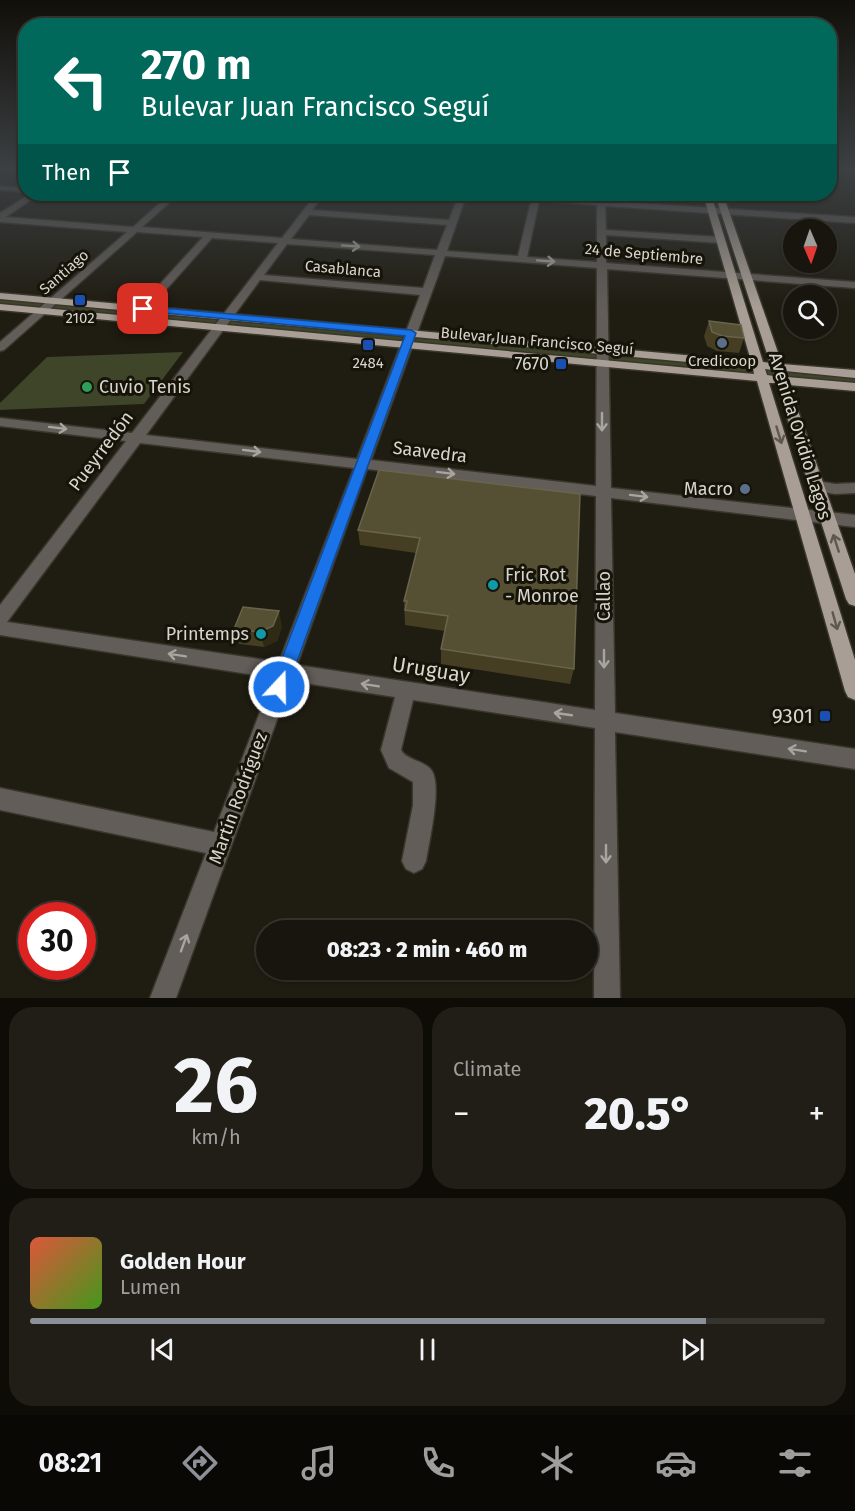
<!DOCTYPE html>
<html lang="en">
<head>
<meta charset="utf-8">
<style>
  body { margin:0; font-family:"Fira Sans",sans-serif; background:#201e16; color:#f1f3f6; height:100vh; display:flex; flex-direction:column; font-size:22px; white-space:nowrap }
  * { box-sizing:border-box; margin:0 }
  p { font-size:20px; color:#9e9f9d }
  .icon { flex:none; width:33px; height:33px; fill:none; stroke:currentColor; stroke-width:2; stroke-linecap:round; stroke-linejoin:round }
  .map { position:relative; height:998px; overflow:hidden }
  .details { display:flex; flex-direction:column; gap:9px; padding:9px; background:#0d0c07; flex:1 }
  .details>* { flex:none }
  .guide { position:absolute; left:18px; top:18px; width:819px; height:183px; border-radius:24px; box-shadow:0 2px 4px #0004,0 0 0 2px #36342e; background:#00695c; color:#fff; overflow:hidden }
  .needle { width:39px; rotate:178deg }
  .controls { position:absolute; left:783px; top:219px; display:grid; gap:12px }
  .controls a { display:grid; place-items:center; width:54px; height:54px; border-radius:50%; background:#17150d; box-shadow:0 2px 4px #0004,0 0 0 2px #36342e; font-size:30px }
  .speed { position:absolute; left:18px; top:902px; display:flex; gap:12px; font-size:30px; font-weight:700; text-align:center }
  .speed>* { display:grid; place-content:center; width:78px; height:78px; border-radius:50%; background:#17150d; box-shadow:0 2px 4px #0004,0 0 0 2px #36342e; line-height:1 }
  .speed .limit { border:9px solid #d22; background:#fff; color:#111 }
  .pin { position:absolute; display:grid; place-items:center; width:51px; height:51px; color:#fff; margin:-26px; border-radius:12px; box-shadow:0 3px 9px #0006 }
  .me { position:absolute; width:66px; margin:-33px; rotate:21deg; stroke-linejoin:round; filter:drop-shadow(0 0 4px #0008) }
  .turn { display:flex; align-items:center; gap:21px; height:126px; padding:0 24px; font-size:27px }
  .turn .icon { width:78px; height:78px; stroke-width:2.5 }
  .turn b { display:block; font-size:42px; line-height:51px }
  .then { display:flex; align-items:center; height:57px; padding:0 24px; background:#0003; gap:12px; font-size:22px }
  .big { font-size:45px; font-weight:800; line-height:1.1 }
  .details .tile { flex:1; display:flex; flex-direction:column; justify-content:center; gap:9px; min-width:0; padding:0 21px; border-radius:24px; background:#201e16 }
  .details .dial { align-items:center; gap:0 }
  .dial b { font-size:78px; line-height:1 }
  .song { display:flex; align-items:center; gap:18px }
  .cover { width:72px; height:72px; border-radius:9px; background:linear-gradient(135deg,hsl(10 70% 55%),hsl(100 70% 35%)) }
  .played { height:6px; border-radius:3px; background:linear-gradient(90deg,#8c9099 85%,#36342e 85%) }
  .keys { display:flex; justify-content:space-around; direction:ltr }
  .heat { display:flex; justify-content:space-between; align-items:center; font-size:33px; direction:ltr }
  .details .tiles { flex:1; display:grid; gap:9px; grid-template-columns:1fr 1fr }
  .tile:last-child { grid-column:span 2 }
  .trip { position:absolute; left:256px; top:920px; width:342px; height:60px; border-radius:30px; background:#17150d; box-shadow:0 2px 4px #0004,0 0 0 2px #36342e; font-weight:800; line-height:60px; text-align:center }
  .dock { display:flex; height:96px; justify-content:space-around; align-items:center; background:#090805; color:#9e9f9d }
  .dock .icon { width:42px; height:42px }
  .dock .current { color:#8c9099 }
  .dock b { font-size:27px; color:#f1f3f6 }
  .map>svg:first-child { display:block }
</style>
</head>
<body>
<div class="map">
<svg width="855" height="998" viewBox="0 0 855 998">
  <rect width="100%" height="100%" fill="#1f1c11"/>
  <g fill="#3f4529">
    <polygon points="0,296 855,374 855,387 0,307"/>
    <polygon points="183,352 144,404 0,410 0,403 47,357"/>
  </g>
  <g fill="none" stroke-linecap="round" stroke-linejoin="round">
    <defs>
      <g id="minor">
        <polygon points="834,169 855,169 855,172"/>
        <polygon points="0,186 26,188 26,192 0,190"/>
        <path d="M30 194H39L6 217 133 227 161 202 73 196 69 194 166 197 171 194H179L142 227 282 238 316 194H324L312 210 449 220 459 194H498L597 200V194H605V201L855 217V223L605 206 606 230 720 237 725 240 720 243 606 235V263L855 282V288L607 269 611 488 855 515V527L611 498 615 713 855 749V769L615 732 620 998H594L595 728 413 700 401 750C407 761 425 760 432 771 442 787 429 842 426 861L422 869 414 873 406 869 402 861 413 805V782L389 768 381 750 395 697 291 681 176 998H150L206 853 0 810V788L214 832 273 678 0 635V605L126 441 0 426V418L132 433 278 243 212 238 147 311H139V307L203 237 137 232 4 350 0 351V342L127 232 0 222V213ZM466 196 531 201 518 256 447 251ZM539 201 597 205V262L527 257ZM309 215 447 225 437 250 291 239ZM287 244 435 255 423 288 264 275ZM445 256 597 268 596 486 371 460ZM260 280 420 295 357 459 146 435ZM140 443 354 468 279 662 7 622ZM367 469 596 496 595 710 297 665Z"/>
        <polygon points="817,481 835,484 855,483 855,493 835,494 812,490 810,486 812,482"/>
      </g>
      <path id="major" d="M703 194H711L763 362 770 363 715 194H723L782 364 855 370V378L785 371 787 377 855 383V391L789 385 855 574V606L849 604 846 599 776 383H769L855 660V700L848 697 845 691 757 381 0 310V304L754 374 753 368 0 299V293L751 361ZM765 369 772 370 774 376 767 375Z"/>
    </defs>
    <use href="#minor" stroke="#39362b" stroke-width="3"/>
    <use href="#major" stroke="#39362b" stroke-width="3"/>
    <use href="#minor" fill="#625d59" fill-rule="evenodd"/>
    <use href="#major" fill="#a89e95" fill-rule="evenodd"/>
  </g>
  <g fill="#453e22">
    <polygon points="709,321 744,338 739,353 717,351 707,346 704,336"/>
    <polygon points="379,470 574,669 570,684 441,664 441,649 445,631 405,625 404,601 416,553 360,545 358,530"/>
    <polygon points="282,626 277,641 264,647 239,644 234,629"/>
  </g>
  <polygon fill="#2f2a13" points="279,611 282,626 277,641 264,647 260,632"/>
  <g fill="#554f34" stroke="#69644c" stroke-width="1.5">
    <polygon points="709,321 741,325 744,338 722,336 712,332"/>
    <polygon points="379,470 580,494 574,669 441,649 448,616 405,610 407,601 404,601 420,538 358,530"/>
    <polygon points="243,607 279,611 273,626 260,632 234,629"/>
  </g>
  <defs><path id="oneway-shaft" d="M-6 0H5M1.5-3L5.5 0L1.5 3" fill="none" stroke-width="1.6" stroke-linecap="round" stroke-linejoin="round" transform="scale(1.5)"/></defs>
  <g stroke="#a8a59f">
    <use href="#oneway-shaft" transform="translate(351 246) rotate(4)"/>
    <use href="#oneway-shaft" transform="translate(546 261) rotate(4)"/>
    <use href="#oneway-shaft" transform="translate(602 422) rotate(90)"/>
    <use href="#oneway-shaft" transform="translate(58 428) rotate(7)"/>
    <use href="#oneway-shaft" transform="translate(252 451) rotate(7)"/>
    <use href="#oneway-shaft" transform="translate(446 473) rotate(7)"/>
    <use href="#oneway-shaft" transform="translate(639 496) rotate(7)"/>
    <use href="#oneway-shaft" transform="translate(177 655) rotate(-171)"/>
    <use href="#oneway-shaft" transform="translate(604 659) rotate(90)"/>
    <use href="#oneway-shaft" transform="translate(370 685) rotate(-171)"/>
    <use href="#oneway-shaft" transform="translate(563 714) rotate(-172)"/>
    <use href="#oneway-shaft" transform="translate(797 750) rotate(-171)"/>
    <use href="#oneway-shaft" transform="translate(606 854) rotate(90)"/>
    <use href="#oneway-shaft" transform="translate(184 943) rotate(-70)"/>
  </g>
  <g stroke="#5f584f">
    <use href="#oneway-shaft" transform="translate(779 435) rotate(73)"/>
    <use href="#oneway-shaft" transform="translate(836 543) rotate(-108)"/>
    <use href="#oneway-shaft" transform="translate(835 621) rotate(74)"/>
  </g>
  <linearGradient id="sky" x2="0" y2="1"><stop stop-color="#110f09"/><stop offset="0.55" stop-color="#3c4043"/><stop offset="1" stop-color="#3c4043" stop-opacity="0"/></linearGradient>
  <rect width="855" height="308" fill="url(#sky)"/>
  <polygon fill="#1a73e8" stroke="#114b97" stroke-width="1.5" points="140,306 411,330 416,333 286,692 279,694 273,692 271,687 405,336 143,311 140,311"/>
  <g fill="#1a4fb4" stroke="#161309" stroke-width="2">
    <rect x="74" y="294" width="12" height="12" rx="3"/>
    <rect x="362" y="339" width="12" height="12" rx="3"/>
    <rect x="555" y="358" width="12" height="12" rx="3"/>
    <rect x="819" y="710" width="12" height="12" rx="3"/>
  </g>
  <g fill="#5c6f8a" stroke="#161309" stroke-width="2">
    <circle cx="722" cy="343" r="6"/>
    <circle cx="745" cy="489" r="6"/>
  </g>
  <circle fill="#2e9e5b" stroke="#161309" stroke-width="2" cx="87" cy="387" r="6"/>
  <g fill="#0f9aa8" stroke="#161309" stroke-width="2">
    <circle cx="493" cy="585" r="6"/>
    <circle cx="261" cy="634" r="6"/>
  </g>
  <g text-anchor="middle" stroke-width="6" stroke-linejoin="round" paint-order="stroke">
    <g font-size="15" fill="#d7d5ce" stroke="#161309">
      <text transform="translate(644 254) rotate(5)" y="5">24 de Septiembre</text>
      <text transform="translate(343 269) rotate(5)" y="5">Casablanca</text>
      <text transform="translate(64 272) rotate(-41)" y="5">Santiago</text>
      <text transform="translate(537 341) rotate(5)" y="5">Bulevar Juan Francisco Seguí</text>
    </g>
    <g font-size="15" fill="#d7d5ce" stroke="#161309">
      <text x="80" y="323">2102</text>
      <text x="722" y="366">Credicoop</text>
      <text x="368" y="368">2484</text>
    </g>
    <g font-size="18" fill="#d7d5ce" stroke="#161309" text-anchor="end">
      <text x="549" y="370">7670</text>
      <text x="99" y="393" text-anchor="start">Cuvio Tenis</text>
      <text x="733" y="495">Macro</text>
      <text x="505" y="581" text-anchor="start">Fric Rot<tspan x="505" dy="21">- Monroe</tspan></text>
      <text x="249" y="640">Printemps</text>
    </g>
    <g font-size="18" fill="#d7d5ce" stroke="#161309">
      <text transform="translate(800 436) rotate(73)" y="6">Avenida Ovidio Lagos</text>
      <text transform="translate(101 451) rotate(-53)" y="6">Pueyrredón</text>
      <text transform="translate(430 452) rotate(7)" y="6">Saavedra</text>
      <text transform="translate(604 596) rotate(-90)" y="6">Callao</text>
      <text transform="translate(238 798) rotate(-70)" y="6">Martín Rodríguez</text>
    </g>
    <g font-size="21" fill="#d7d5ce" stroke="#161309">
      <text transform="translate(431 670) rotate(9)" y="7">Uruguay</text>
    </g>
    <g font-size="21" fill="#d7d5ce" stroke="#161309" text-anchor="end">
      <text x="813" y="723">9301</text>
    </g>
  </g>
</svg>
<div class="controls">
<a><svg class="needle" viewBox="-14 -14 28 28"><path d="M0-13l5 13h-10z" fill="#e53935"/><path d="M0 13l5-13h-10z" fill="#9e9f9d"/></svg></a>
<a><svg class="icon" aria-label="search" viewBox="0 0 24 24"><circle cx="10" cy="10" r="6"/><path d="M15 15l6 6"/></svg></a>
</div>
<div class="speed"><div class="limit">30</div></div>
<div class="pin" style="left:143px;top:309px;background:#d93025"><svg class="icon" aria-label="arrive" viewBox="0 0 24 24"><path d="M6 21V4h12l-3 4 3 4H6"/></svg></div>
<svg class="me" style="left:279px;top:687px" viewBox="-20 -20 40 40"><circle r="17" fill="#1a73e8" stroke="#fff" stroke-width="3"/><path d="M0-11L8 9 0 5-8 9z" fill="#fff"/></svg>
<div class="trip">08:23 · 2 min · 460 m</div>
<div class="guide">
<div class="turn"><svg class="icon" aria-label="left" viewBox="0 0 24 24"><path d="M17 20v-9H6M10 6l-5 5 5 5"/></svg><div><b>270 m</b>Bulevar Juan Francisco Seguí</div></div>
<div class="then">Then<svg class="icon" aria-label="arrive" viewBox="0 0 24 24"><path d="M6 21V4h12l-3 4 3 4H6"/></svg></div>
</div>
</div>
<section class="details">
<div class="tiles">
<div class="tile dial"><b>26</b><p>km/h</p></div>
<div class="tile"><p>Climate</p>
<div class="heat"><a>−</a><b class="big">20.5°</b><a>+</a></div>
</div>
<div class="tile">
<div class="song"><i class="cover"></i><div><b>Golden Hour</b><p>Lumen</p></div></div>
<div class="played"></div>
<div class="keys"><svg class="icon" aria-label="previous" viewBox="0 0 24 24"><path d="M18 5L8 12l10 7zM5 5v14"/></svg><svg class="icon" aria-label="pause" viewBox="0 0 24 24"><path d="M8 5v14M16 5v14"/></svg><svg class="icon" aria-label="next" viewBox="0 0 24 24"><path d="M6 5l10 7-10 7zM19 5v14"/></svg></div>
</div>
</div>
</section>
<nav class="dock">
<b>08:21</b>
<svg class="icon current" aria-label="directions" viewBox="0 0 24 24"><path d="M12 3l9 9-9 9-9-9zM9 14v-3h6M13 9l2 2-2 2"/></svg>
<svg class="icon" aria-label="music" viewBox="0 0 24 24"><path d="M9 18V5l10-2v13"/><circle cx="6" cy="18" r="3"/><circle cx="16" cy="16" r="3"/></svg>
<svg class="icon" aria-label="phone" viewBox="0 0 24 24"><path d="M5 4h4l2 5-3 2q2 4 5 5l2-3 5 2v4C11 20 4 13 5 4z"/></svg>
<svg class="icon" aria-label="climate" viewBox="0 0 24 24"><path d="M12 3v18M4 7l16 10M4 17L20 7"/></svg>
<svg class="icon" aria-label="car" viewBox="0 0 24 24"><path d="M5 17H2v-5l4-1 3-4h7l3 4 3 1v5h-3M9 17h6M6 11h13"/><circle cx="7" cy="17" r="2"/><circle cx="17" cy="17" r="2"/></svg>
<svg class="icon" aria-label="filters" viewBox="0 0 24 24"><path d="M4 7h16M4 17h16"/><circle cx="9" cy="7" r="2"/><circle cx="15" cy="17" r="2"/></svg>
</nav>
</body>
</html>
